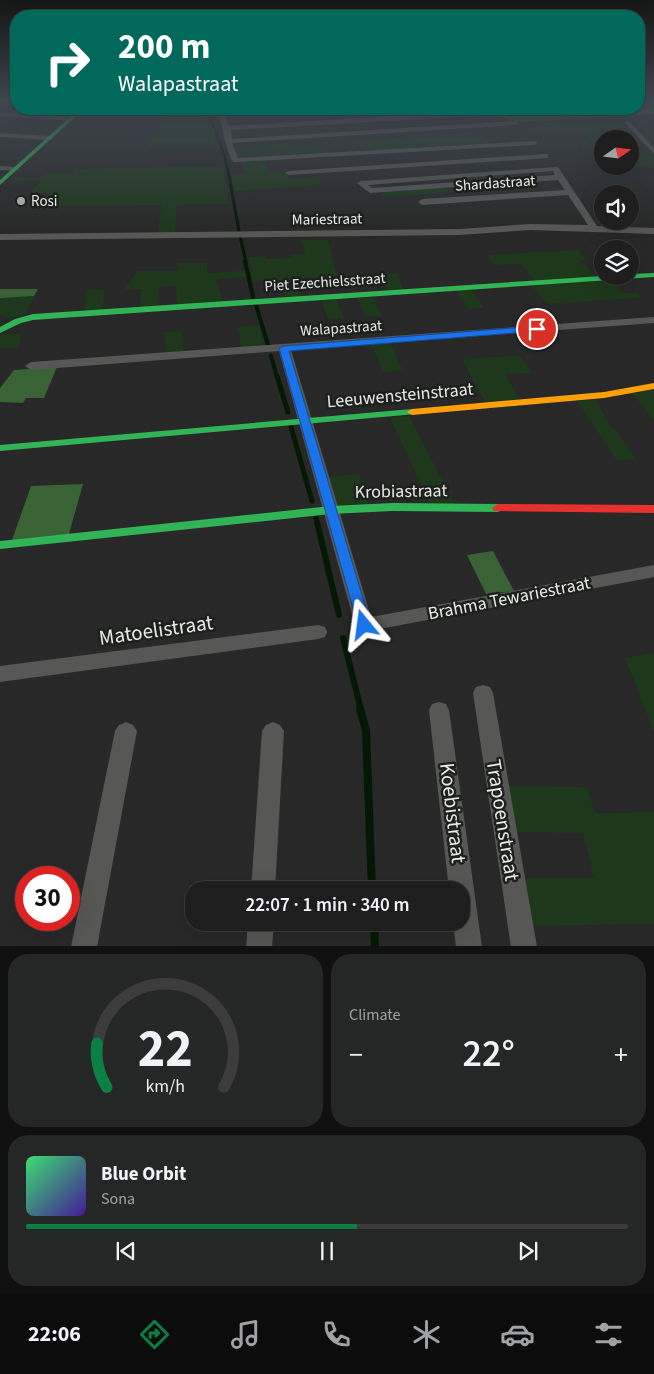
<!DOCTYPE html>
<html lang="en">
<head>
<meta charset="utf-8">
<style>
  body { margin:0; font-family:"Source Sans 3",sans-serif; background:#252726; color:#f1f3f6; height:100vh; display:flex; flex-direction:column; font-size:19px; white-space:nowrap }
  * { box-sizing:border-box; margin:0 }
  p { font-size:16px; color:#a0a2a4 }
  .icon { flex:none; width:28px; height:28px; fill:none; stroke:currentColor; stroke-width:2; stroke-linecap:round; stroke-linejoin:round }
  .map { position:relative; height:946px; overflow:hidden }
  .sheet { display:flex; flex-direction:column; gap:8px; padding:8px; background:#101010; flex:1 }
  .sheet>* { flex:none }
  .top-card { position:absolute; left:10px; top:10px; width:635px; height:105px; border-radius:20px; box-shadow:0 5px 20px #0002,0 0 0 1px #3b3c3b; background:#00695c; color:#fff; overflow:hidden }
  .needle { width:32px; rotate:76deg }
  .controls { position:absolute; left:594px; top:130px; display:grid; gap:10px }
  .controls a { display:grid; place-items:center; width:45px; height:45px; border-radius:50%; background:#1d1e1d; box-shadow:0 5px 20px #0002,0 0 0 1px #3b3c3b; font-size:25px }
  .speed { position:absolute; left:15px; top:866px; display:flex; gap:10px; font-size:25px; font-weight:700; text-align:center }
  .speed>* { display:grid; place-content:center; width:65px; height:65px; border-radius:50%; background:#1d1e1d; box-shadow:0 5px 20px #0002,0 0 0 1px #3b3c3b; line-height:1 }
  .speed .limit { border:8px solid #d22; background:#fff; color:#111 }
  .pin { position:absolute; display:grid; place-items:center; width:42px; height:42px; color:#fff; margin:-21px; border:2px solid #fff; border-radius:50%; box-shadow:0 1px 5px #0007 }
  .me { position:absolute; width:55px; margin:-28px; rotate:344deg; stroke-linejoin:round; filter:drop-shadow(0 0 4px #0008) }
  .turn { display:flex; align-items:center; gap:18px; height:105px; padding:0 25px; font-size:22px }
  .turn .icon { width:65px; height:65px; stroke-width:2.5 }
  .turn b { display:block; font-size:35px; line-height:42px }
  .big { font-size:38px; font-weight:600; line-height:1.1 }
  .sheet .widget { flex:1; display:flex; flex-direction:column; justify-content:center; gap:8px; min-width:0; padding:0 18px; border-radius:20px; background:#252726 }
  .sheet .dial { align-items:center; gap:0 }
  .dial svg { height:130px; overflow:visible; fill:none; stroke:#3b3c3b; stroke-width:7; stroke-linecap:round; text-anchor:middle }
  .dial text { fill:#f1f3f6; stroke:none }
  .song { display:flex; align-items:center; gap:15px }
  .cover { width:60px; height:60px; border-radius:8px; background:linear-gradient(135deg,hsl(140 70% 55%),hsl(260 70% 35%)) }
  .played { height:5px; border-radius:2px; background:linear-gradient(90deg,#0b8043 55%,#3b3c3b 55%) }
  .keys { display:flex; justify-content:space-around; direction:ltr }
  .heat { display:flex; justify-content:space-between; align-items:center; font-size:28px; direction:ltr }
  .sheet .tiles { flex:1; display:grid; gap:8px; grid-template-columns:1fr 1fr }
  .widget:last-child { grid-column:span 2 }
  .trip { position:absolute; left:185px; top:881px; width:285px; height:50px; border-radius:20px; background:#1d1e1d; box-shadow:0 5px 20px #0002,0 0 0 1px #3b3c3b; font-weight:600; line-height:50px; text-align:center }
  .tabs { display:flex; height:80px; justify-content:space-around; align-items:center; background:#0c0c0c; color:#a0a2a4 }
  .tabs .icon { width:35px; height:35px }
  .tabs .selected { color:#0b8043 }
  .tabs b { font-size:22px; color:#f1f3f6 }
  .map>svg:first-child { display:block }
</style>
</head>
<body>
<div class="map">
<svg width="654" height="947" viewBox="0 0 654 947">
  <rect width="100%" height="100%" fill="#272827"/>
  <g fill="#1d381b">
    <polygon points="166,115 203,115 217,147 147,147"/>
    <path d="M555 120 566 126 624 123 634 132 607 133 611 136 597 137 602 141V151C593 146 587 149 577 142L591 141 582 132H529L526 129 550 127 542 121Z"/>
    <polygon points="471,132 478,137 484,137 494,145 368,153 361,145 353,145 351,142 397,139 400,141 411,141 407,136"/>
    <polygon points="291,143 294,146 320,144 328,155 238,161 231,146"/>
    <polygon points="651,152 654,156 654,166 610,169 608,166 630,166 630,153"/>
    <polygon points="264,160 270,173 285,172 290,179 318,177 322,185 235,191 231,175 245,174 241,162"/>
    <polygon points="223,166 229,204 177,205 175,234 158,234 161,205 41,206 49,193 31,193 41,180 12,181 15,177 42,177 45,173 73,173 75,169"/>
    <polygon points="444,186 450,192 389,197 384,196 381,191"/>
    <polygon points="301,240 328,240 337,276 296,279 302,297 286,298 280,280 253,281 249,257 265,256 266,259 291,258 291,255 305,254"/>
    <polygon points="578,250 587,260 581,261 596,276 534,280 521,264 494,265 487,255"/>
    <polygon points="176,263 207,263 207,273 245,271 247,277 217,279 223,301 177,305 176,286 159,287 158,307 140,308 141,289 124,290 138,271 179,271"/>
    <polygon points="381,273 397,273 404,290 388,291"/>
    <polygon points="610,280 624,293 636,292 642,298 548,304 531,285"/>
    <polygon points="87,289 105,290 102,310 84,311"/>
    <polygon points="471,290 484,308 469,309 456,291"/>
    <polygon points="34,296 26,314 8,318 0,314 0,298"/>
    <polygon points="373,297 382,316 366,317 357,298"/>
    <polygon points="336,299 344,318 328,319 321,300"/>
    <polygon points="259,325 264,348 242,350 237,327"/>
    <polygon points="181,331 184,351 166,353 164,332"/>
    <polygon points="21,334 19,348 0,349 0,335"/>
    <polygon points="390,343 403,370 383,372 371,344"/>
    <polygon points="519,355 532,373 505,374 520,399 485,402 462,359"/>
    <polygon points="654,390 654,421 632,393"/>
    <polygon points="596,400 612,429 615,429 636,459 617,461 577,401"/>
    <polygon points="409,416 455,505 430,504 390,418"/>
    <polygon points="359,474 370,505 338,506 325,477"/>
    <polygon points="654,653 654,732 625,658"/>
    <polygon points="506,786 587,787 595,813 654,812 654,924 529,926 520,878 594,878 583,833 514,832"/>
  </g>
  <g fill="#396235">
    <polygon points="639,100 654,100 654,114 521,122 505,118 489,109 639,109"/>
    <polygon points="0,289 38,289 34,296 0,298"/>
    <polygon points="57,367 44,398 26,398 23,403 0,402 0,388 14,370"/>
    <polygon points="83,484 69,534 12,540 31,486"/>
    <polygon points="493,551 514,591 486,594 467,555"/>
  </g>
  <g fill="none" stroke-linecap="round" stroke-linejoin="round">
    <polyline stroke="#041904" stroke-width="2.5" points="209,114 225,157 228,172"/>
    <g stroke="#041904" stroke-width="3">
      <polyline points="228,170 239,231"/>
      <polyline points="240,236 246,262"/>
    </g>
    <g stroke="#041904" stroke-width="4">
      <polyline points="245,261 253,297"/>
      <polyline points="256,305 268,345"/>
      <polyline points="271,356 277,377"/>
    </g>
    <g stroke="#041904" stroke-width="5">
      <polyline points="277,376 288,412"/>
      <polyline points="291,427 312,501"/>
      <polyline points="316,518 317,523"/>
    </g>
    <g stroke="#041904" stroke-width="6">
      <polyline points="317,522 339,615"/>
      <polyline points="343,638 361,710"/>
    </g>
    <g stroke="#041904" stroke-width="8">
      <polyline points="360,708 366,731 372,890"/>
      <polyline points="374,922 375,947"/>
    </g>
    <g fill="#575856" fill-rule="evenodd">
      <path d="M216 109H261L258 111 224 113 229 126 485 110 488 112 487 114 477 116 231 130 232 139 516 121 519 123 516 125 232 143 238 158 534 141 538 143 534 145 236 162H233C224 146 225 132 218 115L76 116 73 114 76 112 217 111Z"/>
      <polygon points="0,112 71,117 74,119 71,121 0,116"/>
      <polygon points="625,121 629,121 654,148 654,154 625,123"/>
      <polygon points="0,133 50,136 54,138 50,140 0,137"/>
      <polygon points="545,154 548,154 548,158 289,175 285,173 289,171"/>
      <polygon points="0,166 15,167 19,169 15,171 0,170"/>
      <path d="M555 167H558L597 226 654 228V234L530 230 459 235 0 240V234L459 229 530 224 588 225 568 195 422 205 418 202 422 199 565 190 558 180 370 193 357 183 361 181ZM553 171 555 175 372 188 368 185Z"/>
      <polygon points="654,317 654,323 291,350 371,617 654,565 654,577 364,632 357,630 355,625 279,351 31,370 25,366 31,362"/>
      <polygon points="318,625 325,627 327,632 325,637 318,639 0,682 0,666"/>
      <polygon points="483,685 490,687 493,693 537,947 511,947 473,693 476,687"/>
      <polygon points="439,702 446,704 449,710 482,947 456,947 453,922 461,922 461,890 449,890 429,710 432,704"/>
      <polygon points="126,722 133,725 137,731 97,947 71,947 115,731 119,725"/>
      <polygon points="273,722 280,725 284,731 275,890 251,890 262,731 266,725"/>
      <polygon points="248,922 274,922 272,947 246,947"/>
    </g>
    <g fill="#30b455" fill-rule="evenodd">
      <polygon points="79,109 84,109 0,185 0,180"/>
      <polygon points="654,273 654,277 33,320 21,323 0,333 0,327 15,319 33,314 602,276 630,276 630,274"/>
      <polygon points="412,409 416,410 417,412 416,414 0,451 0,445"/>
      <polygon points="392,503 498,504 504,508 498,512 392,511 331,514 0,549 0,541 331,506"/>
    </g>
    <polygon fill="#ff9f0a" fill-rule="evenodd" points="654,383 654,389 604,398 412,415 407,412 412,409 604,392"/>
    <polygon fill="#e5322d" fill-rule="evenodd" points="498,504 654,505 654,513 494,511 492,508"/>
  </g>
  <linearGradient id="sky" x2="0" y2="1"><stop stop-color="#151615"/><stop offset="0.43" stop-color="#414852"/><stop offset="1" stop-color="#414852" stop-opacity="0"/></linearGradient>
  <rect width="654" height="233" fill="url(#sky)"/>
  <polygon fill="#1a73e8" stroke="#114b97" points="537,326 540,327 540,331 289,351 371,625 369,629 364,630 359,629 279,348 284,346"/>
  <circle fill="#a4a6a4" stroke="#1d201c" stroke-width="2" cx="21" cy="201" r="5"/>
  <g text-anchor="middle" stroke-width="5" stroke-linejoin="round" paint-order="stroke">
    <g font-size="15" fill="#e7eae7" stroke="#1d201c">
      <text transform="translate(495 183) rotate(-4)" y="5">Shardastraat</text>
      <text transform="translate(327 219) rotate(-1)" y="5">Mariestraat</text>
      <text transform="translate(325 282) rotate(-4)" y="5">Piet Ezechielsstraat</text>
      <text transform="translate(341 328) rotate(-4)" y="5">Walapastraat</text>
    </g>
    <g font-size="15" fill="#e7eae7" stroke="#1d201c" text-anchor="start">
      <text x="31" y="206">Rosi</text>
    </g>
    <g font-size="18" fill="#e7eae7" stroke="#1d201c">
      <text transform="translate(400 395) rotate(-5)" y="6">Leeuwensteinstraat</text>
      <text transform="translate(401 491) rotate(-1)" y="6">Krobiastraat</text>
      <text transform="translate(509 598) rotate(-11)" y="6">Brahma Tewariestraat</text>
    </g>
    <g font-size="21" fill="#e7eae7" stroke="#1d201c">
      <text transform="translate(156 630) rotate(-8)" y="7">Matoelistraat</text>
      <text transform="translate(453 813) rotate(83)" y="7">Koebistraat</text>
      <text transform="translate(503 820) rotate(81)" y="7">Trapoenstraat</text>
    </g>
  </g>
</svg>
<div class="controls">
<a><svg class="needle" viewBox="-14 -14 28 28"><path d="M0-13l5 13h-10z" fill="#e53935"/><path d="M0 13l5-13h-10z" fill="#a0a2a4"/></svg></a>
<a><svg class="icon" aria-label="sound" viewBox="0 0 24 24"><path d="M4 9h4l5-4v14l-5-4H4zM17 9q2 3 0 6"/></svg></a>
<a><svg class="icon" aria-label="layers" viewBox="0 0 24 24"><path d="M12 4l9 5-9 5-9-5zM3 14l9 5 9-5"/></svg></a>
</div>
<div class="speed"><div class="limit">30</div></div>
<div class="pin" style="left:537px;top:329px;background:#d93025"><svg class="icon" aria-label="arrive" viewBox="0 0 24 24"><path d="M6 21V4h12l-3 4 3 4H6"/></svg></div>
<svg class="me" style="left:364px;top:625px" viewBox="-20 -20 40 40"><path d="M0-17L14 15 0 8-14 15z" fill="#1a73e8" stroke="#fff" stroke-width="4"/></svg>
<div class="trip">22:07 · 1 min · 340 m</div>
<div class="top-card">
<div class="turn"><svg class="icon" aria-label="right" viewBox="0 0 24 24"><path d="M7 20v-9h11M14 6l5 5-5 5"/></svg><div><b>200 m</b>Walapastraat</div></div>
</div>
</div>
<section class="sheet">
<div class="tiles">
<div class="widget dial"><svg viewBox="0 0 100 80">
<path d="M14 69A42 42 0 1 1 86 69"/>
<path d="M14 69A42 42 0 0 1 8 42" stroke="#0b8043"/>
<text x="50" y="56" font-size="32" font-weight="700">22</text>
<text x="50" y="72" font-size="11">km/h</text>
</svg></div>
<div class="widget"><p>Climate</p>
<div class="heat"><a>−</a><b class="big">22°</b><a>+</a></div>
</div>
<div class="widget">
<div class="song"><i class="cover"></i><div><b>Blue Orbit</b><p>Sona</p></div></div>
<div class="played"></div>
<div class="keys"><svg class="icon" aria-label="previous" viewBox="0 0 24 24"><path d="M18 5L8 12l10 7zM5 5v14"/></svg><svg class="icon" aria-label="pause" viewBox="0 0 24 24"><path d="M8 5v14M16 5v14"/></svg><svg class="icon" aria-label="next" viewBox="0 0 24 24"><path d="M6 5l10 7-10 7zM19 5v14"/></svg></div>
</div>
</div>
</section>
<nav class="tabs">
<b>22:06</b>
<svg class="icon selected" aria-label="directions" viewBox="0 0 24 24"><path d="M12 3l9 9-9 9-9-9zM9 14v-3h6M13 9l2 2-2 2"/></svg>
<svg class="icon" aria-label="music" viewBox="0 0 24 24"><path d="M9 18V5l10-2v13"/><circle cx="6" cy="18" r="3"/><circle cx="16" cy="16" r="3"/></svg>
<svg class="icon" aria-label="phone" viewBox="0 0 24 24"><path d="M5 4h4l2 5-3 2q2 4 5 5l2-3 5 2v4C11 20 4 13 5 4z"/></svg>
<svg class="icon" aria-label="climate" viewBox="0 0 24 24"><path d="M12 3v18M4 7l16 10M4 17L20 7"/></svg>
<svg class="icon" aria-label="car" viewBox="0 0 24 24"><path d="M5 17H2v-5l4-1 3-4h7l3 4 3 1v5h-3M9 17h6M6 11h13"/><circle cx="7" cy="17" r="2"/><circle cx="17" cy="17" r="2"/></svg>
<svg class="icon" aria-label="filters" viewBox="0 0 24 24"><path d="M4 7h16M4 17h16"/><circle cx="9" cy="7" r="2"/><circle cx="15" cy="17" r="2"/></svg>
</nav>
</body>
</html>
